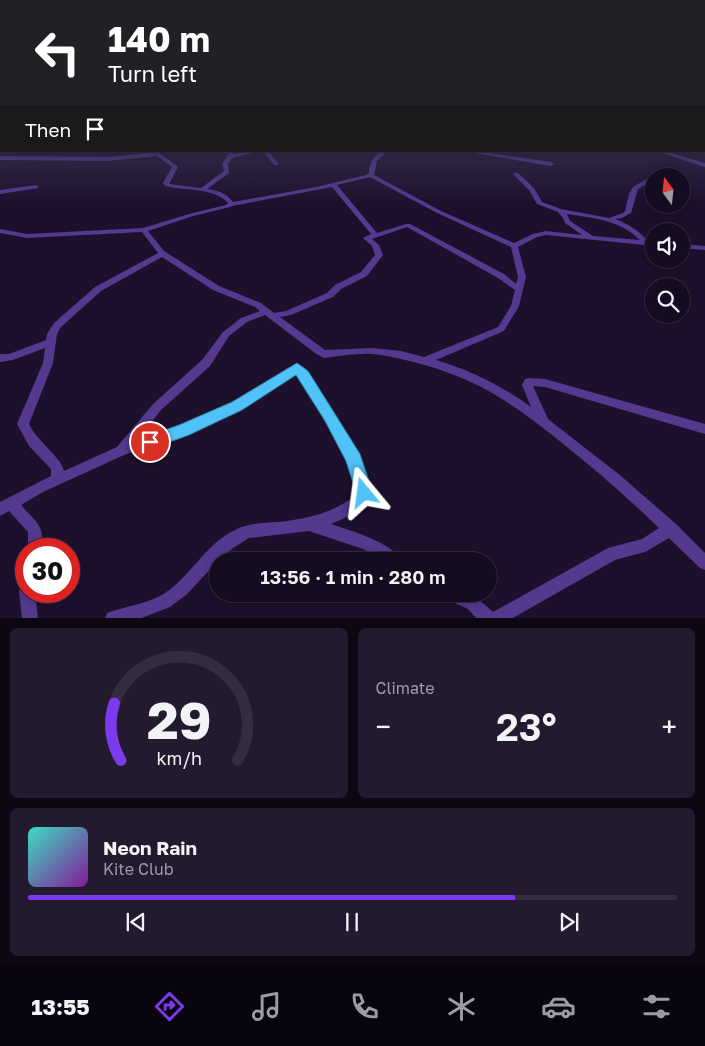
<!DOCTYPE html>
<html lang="en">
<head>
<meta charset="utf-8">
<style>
  body { margin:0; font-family:"Golos Text",sans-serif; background:#231a2f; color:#f1f3f6; height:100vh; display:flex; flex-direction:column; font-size:19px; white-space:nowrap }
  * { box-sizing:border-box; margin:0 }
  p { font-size:16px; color:#9e9ba5 }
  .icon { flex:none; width:28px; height:28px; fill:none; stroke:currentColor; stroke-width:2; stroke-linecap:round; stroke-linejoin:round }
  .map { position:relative; height:618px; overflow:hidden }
  .details { display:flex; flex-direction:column; gap:10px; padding:10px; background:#0c0713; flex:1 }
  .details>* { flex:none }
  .top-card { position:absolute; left:0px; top:0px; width:705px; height:152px; box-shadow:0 2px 12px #0003,0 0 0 1px #352c40; background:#202124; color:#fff; overflow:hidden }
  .needle { width:32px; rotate:345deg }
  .fabs { position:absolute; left:645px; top:168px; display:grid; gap:10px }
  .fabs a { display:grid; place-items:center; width:45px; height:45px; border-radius:50%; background:#160c22; box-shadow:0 2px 12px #0003,0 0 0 1px #352c40; font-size:25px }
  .speed { position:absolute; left:15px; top:538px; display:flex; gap:10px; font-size:25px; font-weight:700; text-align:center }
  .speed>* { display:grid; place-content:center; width:65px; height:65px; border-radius:50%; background:#160c22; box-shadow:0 2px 12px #0003,0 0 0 1px #352c40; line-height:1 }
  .speed .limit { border:8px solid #d22; background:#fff; color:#111 }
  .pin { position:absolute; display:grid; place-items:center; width:42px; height:42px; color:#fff; margin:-21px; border:2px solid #fff; border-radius:50%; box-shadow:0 1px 5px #0007 }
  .me { position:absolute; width:55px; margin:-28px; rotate:344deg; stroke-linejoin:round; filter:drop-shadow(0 0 4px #0008) }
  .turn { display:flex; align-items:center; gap:18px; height:105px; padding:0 25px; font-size:22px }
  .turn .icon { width:65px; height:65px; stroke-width:2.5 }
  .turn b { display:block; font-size:35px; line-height:42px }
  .then { display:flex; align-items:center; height:48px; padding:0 25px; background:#0003; gap:10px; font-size:19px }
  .big { font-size:38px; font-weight:600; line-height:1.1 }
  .details .tile { flex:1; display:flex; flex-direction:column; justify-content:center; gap:8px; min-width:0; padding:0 18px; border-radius:8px; background:#231a2f }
  .details .dial { align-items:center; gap:0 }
  .dial svg { height:130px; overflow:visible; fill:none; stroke:#352c40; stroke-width:7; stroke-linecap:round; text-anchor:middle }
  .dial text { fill:#f1f3f6; stroke:none }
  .song { display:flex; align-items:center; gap:15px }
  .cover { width:60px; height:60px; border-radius:8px; background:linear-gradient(135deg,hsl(170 70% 55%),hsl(290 70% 35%)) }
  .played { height:5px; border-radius:2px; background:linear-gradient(90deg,#7c3aed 75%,#352c40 75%) }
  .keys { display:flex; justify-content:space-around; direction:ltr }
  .heat { display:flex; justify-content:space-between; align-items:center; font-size:28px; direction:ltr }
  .details .tiles { flex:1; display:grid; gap:10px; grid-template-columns:1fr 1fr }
  .tile:last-child { grid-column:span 2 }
  .trip { position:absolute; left:209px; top:552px; width:288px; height:50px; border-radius:25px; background:#160c22; box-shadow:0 2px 12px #0003,0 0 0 1px #352c40; font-weight:600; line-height:50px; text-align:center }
  .dock { display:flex; height:80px; justify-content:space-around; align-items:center; background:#09050e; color:#9e9ba5 }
  .dock .icon { width:35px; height:35px }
  .dock .active { color:#7c3aed }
  .dock b { font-size:22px; color:#f1f3f6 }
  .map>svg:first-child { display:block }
</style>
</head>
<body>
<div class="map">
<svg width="705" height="619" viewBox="0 0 705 619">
  <rect width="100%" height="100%" fill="#1d102d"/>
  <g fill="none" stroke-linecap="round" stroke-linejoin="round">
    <g fill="#54398f" fill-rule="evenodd">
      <rect x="0" y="128" width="1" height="2"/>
      <path d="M231 151H236L234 154 250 151H261L232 158 228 164 229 173 207 189C217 190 226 193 233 202L316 187 366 175 369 173C369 161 376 151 388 151L377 161 374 175 441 211 514 243 533 234 546 231 582 235 565 223 563 218 558 212 537 204 529 190 514 175V173H518L534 188 542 202 561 209 609 218 623 213 625 211 629 194 633 187 645 180H649V182L638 189 631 213 622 218 615 219C629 224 639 231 648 241L654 242V246L546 235 537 237 518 247 526 277 519 306 504 331 436 360C470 370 502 386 531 407L522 385 525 379 529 378 545 379 705 424V434L545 387 533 386 548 419 621 476 676 524 705 553V570L700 568 669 538 645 552 615 560 511 619H477L468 609 446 599 443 594C470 594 473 593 493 612L608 548 642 539 659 528C628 498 596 470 562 443 515 405 480 380 421 364 406 360 390 356 373 354 357 353 340 356 324 358L315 353 265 315 247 322 229 336 210 366 161 410 137 441 181 426 233 403 289 367 299 365 303 366C320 389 378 472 369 499 366 510 340 520 331 524 348 530 395 543 401 561H382L363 549 309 531 249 538 233 548 218 561 186 595 170 607 139 619H105L107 613C126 606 148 604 165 593 191 576 205 545 233 531 247 523 262 523 278 522 307 519 333 513 356 495 356 462 333 429 316 402 310 393 303 380 296 373L241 409 188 433 124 455 43 492 21 505C35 521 45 525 42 549H28V532L9 511 0 516V502L51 476V469L29 446 17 424 43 363 45 348 13 360 0 362V354H9L46 340 47 334 54 323 95 287 158 253 142 232 27 238 0 233V229L27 234 143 228 189 214 226 205 228 203C214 187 184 191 165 186L163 183 172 167 157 156 108 161 0 160V156L108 157 158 152 178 167 169 184 201 188 224 171 222 164ZM370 177 437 213 511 247 518 277 516 284 504 274 410 224H406L377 233 337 185ZM332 187 371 234 363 238 372 246 375 255 361 272 335 285 327 293 286 311 274 313 261 303 219 286 164 251 148 231 193 216 230 207 232 206ZM567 214C593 218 620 220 640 240L593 236 570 221ZM407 227 498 278 515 290 511 306 498 327 424 357 401 351 373 348 325 350 280 317 291 315 333 297 341 289 367 276 383 255 379 245 372 239ZM162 257 213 290 255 307 260 311 241 318 223 332 202 360 153 404 117 447 64 471C62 458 36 440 29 424L53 363 57 334 61 327 101 291Z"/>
      <polygon points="263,151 268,151 278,163 278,165 274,165"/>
      <polygon points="414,151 435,151 433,153 416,153"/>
      <polygon points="462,151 476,151 551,162 554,164 551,166"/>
      <polygon points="656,151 664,151 705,163 705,167"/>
      <polygon points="36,185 38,186 38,188 0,194 0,190"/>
      <polygon points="681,244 705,246 705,250 681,248"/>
      <polygon points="26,584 26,591 35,591 38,619 22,619 19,591 22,586"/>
    </g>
  </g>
  <linearGradient id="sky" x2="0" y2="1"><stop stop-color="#100919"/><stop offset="0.58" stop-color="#3a3757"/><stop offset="1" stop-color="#3a3757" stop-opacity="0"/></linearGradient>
  <rect width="705" height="204" fill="url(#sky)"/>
  <polygon fill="#4fc3f7" stroke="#337fa1" points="297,363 308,371 360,454 373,493 370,499 364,501 358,499 346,461 325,421 296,375 242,410 189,435 150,449 145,447 142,442 145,437 179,425 232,402"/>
</svg>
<div class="fabs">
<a><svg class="needle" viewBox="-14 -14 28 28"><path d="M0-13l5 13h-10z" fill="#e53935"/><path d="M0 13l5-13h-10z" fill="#9e9ba5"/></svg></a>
<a><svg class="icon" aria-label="sound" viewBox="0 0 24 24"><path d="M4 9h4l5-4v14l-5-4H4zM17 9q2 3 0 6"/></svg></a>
<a><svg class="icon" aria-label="search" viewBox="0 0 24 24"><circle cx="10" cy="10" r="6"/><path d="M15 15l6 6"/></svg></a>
</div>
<div class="speed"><div class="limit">30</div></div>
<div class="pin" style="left:150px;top:442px;background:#d93025"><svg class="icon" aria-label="arrive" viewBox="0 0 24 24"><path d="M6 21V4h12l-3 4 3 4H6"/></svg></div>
<svg class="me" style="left:364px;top:493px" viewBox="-20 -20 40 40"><path d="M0-17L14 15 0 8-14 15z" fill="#4fc3f7" stroke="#fff" stroke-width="4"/></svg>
<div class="trip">13:56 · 1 min · 280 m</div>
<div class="top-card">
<div class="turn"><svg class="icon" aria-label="left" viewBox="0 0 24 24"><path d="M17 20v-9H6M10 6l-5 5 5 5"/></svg><div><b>140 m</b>Turn left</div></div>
<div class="then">Then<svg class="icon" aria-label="arrive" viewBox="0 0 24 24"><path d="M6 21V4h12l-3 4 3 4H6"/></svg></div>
</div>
</div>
<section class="details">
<div class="tiles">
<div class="tile dial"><svg viewBox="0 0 100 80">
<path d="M14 69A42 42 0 1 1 86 69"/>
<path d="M14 69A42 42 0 0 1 10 34" stroke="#7c3aed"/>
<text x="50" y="56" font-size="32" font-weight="700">29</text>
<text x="50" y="72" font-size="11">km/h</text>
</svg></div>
<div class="tile"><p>Climate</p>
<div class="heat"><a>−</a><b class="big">23°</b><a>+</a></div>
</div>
<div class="tile">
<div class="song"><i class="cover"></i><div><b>Neon Rain</b><p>Kite Club</p></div></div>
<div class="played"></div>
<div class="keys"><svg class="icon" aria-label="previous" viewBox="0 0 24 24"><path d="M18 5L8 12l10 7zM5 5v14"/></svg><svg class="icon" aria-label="pause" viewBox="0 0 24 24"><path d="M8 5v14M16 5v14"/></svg><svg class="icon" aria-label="next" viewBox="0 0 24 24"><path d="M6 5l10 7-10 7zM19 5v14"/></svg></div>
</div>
</div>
</section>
<nav class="dock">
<b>13:55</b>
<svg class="icon active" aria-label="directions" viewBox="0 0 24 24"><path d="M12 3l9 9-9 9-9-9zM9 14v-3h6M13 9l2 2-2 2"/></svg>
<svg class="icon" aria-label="music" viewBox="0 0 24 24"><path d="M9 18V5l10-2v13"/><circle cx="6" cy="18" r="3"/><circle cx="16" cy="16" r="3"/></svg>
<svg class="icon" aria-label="phone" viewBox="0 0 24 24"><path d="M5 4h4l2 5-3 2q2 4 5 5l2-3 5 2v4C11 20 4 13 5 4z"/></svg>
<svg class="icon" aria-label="climate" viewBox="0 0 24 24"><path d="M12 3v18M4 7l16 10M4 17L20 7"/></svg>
<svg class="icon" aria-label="car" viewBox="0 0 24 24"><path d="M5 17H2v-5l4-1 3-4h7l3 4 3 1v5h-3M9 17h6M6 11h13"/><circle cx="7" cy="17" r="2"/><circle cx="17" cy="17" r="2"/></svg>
<svg class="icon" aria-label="filters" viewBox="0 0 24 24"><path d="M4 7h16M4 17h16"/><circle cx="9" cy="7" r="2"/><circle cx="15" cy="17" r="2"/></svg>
</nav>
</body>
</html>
